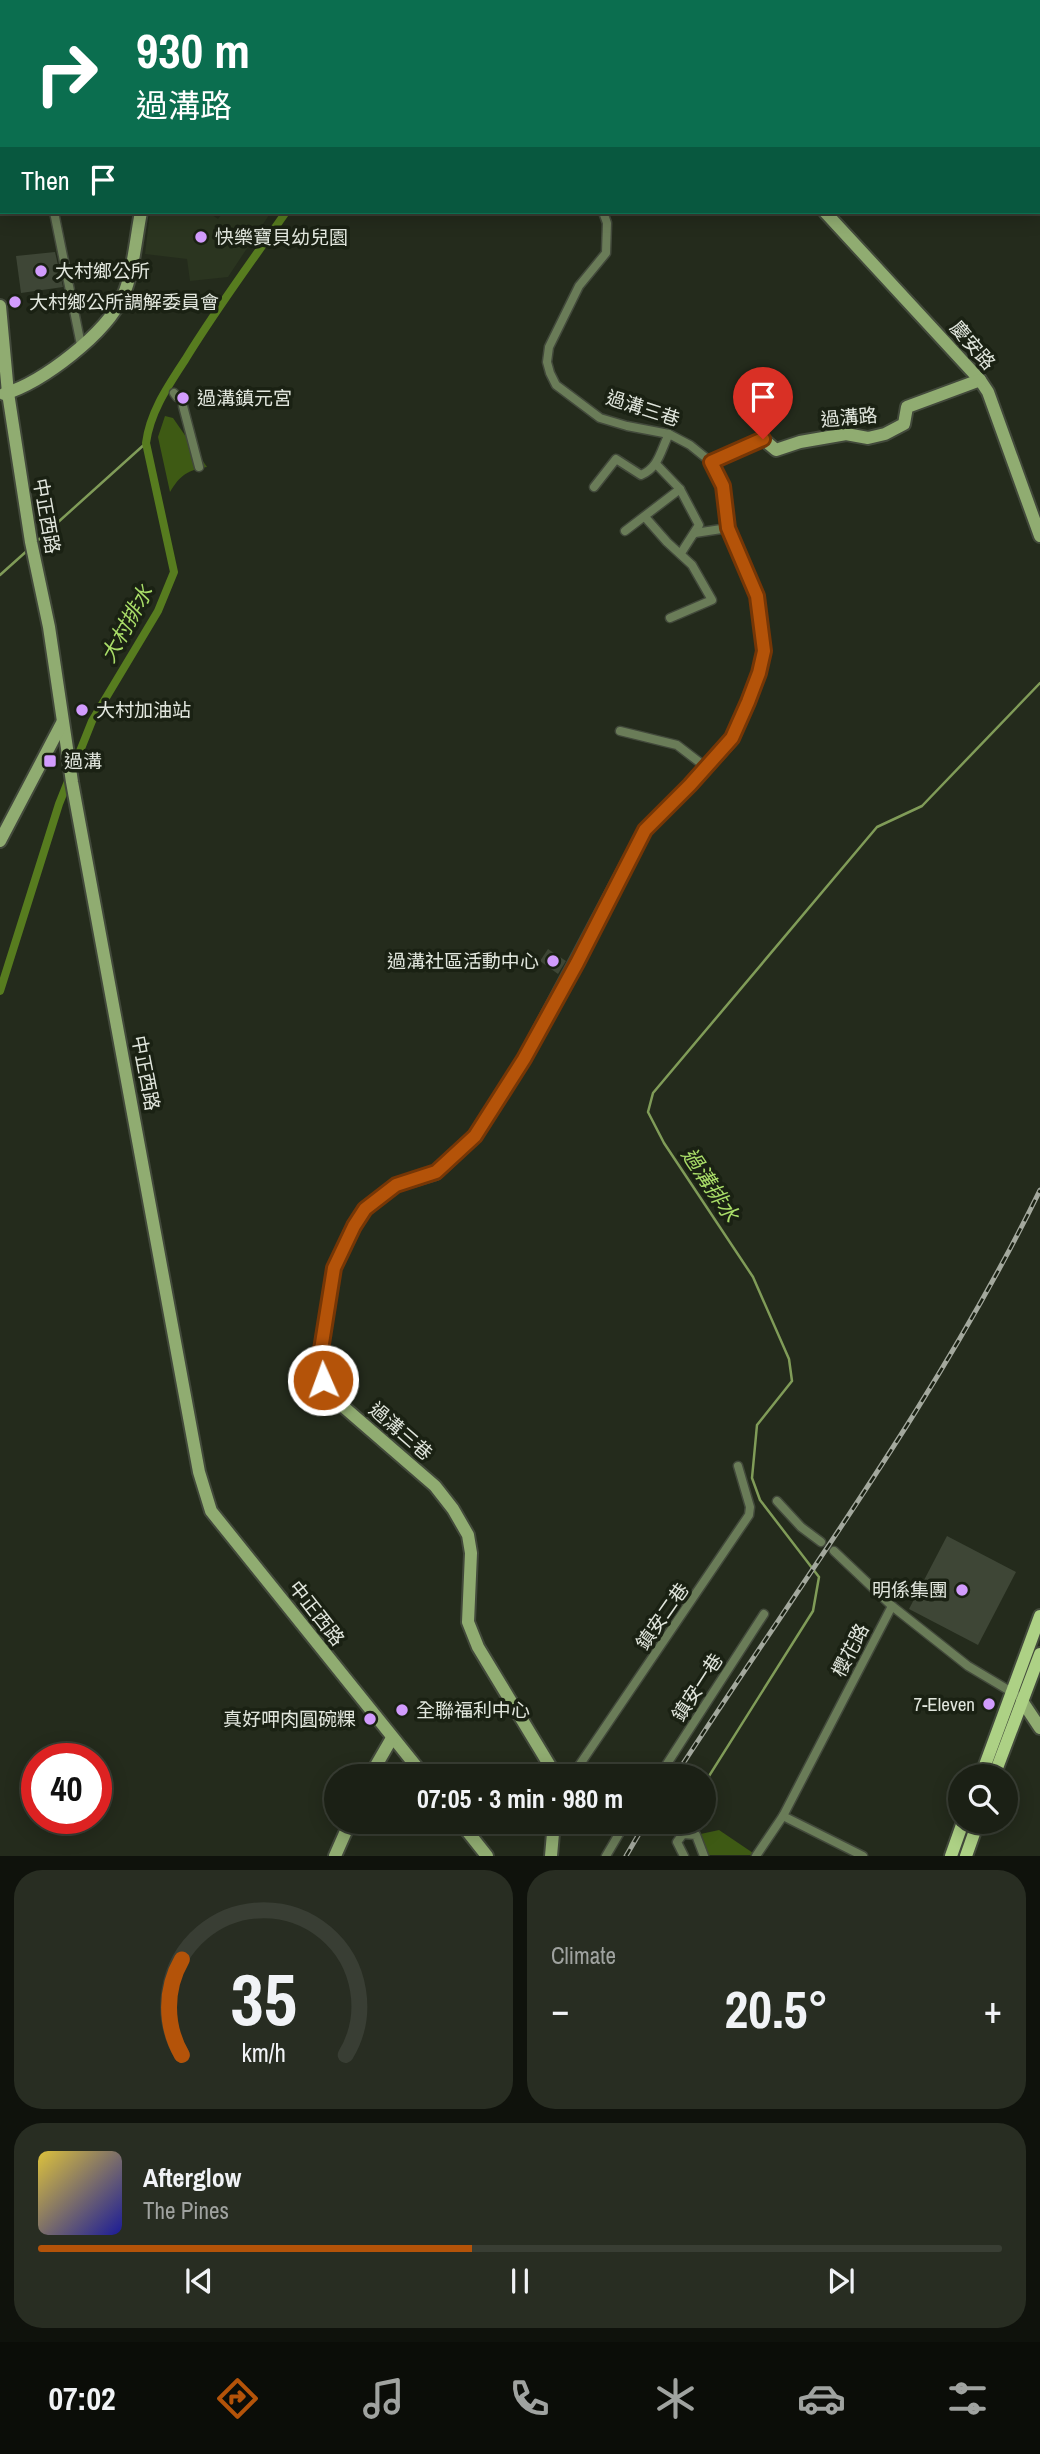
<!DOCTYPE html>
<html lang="en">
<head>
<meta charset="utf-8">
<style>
  body { margin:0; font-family:"Archivo Narrow","Noto Sans TC",sans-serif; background:#282d22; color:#f1f3f6; height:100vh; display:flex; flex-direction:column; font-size:26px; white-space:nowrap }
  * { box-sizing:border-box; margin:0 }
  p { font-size:23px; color:#a0a3a0 }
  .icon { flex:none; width:38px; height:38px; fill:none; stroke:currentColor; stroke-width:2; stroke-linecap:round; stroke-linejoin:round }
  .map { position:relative; height:1856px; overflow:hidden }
  .panel { display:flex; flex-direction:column; gap:14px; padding:14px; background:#0f120c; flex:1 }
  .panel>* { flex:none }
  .top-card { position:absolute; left:0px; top:0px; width:1041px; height:214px; box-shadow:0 4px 18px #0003,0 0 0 2px #393e34; background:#0b6e4f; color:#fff; overflow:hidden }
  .fabs { position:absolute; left:948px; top:1764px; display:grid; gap:14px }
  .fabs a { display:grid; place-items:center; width:70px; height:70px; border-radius:50%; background:#1b2015; box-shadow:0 4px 18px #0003,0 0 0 2px #393e34; font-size:35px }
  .speed { position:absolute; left:21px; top:1743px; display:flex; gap:14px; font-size:35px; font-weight:700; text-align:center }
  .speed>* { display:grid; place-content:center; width:91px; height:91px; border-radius:50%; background:#1b2015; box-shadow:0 4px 18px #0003,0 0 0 2px #393e34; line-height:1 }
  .speed .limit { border:10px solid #d22; background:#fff; color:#111 }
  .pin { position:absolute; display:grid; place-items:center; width:60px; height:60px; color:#fff; margin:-72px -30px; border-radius:50% 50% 50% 0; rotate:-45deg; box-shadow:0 0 7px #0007 }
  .pin .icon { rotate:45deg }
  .me { position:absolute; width:77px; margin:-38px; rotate:358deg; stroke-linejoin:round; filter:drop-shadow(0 0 5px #0008) }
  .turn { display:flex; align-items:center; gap:24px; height:147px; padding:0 21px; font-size:32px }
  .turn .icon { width:91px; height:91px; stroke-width:2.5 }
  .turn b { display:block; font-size:49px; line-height:60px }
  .then { display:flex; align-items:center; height:66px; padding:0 21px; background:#0003; gap:14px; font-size:26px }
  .big { font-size:52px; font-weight:700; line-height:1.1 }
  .panel .card { flex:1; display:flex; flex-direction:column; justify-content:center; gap:10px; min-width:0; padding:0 24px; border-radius:28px; background:#282d22 }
  .panel .dial { align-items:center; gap:0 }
  .dial svg { height:182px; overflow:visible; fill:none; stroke:#393e34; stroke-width:7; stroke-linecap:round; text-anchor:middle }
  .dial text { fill:#f1f3f6; stroke:none }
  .song { display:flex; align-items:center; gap:21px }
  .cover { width:84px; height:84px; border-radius:10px; background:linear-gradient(135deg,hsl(50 70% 55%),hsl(240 70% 35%)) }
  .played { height:7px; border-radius:4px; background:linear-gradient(90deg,#b45309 45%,#393e34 45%) }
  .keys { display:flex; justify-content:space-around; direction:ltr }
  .heat { display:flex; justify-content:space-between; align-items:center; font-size:38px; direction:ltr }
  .panel .tiles { flex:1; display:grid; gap:14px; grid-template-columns:1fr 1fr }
  .card:last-child { grid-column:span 2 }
  .trip { position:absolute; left:324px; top:1764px; width:392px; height:70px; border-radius:35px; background:#1b2015; box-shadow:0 4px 18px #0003,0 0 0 2px #393e34; font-weight:700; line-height:70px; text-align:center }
  .tab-bar { display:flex; height:112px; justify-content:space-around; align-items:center; background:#0b0d08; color:#a0a3a0 }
  .tab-bar .icon { width:49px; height:49px }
  .tab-bar .on { color:#b45309 }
  .tab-bar b { font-size:32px; color:#f1f3f6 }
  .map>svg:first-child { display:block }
</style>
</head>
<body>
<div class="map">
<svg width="1040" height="1856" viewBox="0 0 1040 1856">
  <rect width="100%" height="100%" fill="#242b1c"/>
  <polygon fill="#2b3520" points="150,212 208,212 218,219 223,212 271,212 228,277 190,281 187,259 145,254"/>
  <g fill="#3e5a14">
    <path d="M165 416 173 418 207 467C188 470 180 475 170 492L158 437Z"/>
    <polygon points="719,1830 756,1855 706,1855 696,1835"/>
  </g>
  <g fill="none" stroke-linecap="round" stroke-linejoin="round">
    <g stroke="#809c58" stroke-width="2.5">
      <polyline points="36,542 146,443"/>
      <polyline points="0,575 29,549"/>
      <polyline points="704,1784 813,1611 819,1577 760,1500 752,1478 757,1425 792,1381 789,1359 753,1277 664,1143 648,1112 653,1093 877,827 922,806 1040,683"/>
      <polyline points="683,1833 685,1822"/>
    </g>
    <g stroke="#577c1f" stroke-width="8">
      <polyline points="382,2 383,0"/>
      <path d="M0 991 59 804 92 721 158 611 174 572 146 443C150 412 168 386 185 360 216 309 252 261 286 212"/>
    </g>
  </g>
  <g fill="#3e4636">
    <polygon points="55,252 63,287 21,293 16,256"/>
    <polygon points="548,949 566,961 558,974 540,961"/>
    <polygon points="947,1536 1016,1572 978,1645 909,1609"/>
  </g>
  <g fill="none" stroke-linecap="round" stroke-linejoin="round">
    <defs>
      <g id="street">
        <polyline points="217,0 219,2"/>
        <polyline points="42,2 43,0"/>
        <polyline points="396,2 397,0"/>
        <polyline points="54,212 81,345"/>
        <polyline points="603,212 607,223 606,253 579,286 549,347 547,362 550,373 556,385 600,418 627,426 669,434 690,445 711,462"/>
        <polyline points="174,393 177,397"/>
        <polyline points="183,406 199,467"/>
        <polyline points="656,464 680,489 699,525 681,553"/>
        <path d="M594 487 616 459 641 475C659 468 661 449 669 434"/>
        <polyline points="645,517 667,542 692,565 712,600 670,618"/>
        <polyline points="625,531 680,489"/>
        <polyline points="695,533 728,528"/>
        <polyline points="620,731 677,745 707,768"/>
        <polyline points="777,1501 801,1527 821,1542"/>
        <polyline points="834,1551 892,1606 968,1666 1015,1694"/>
        <polyline points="572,1776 749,1515 750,1507 738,1466"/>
        <polyline points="656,1776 663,1770 764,1614"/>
        <polyline points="783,1816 863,1856"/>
        <polyline points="606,1856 626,1822"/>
        <polyline points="684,1856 677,1842 683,1834 696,1835 704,1856"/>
        <polyline points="756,1856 783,1816 892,1606"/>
      </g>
      <g id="secondary">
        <polyline points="628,0 629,2"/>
        <polyline points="230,2 232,0"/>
        <polyline points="825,212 980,380 988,392 1040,536"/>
        <polyline points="0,306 8,393 31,542 49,627 72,782 199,1472 211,1511 424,1776"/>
        <path d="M4 394C43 382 106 334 123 296 133 274 136 237 141 212"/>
        <polyline points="0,841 62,723"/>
        <polyline points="1022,1701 1040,1728"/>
        <polyline points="370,1776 392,1738"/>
        <polyline points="556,1776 478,1647 468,1622 471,1553 468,1535 453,1509 435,1486 338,1402 323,1379 320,1356 334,1268 354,1226 365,1209 396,1185 436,1173 475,1136 524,1059 645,830 690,785 732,739 748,702 759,673 764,651 757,596 728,528 723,486 711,462 763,439 776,450 800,442 846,434 868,438 885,434 904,424 907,407 980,380"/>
        <polyline points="460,1822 487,1856"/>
        <polyline points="335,1856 350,1822"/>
        <polyline points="551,1856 554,1822"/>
      </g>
      <g id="primary">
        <polyline points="981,1776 1040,1616"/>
        <polyline points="994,1776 1040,1654"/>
        <polyline points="951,1856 963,1822"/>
        <polyline points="966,1856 978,1822"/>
      </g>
    </defs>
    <use href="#street" stroke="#42493b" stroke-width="11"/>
    <use href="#secondary" stroke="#42493b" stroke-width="16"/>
    <use href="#primary" stroke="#42493b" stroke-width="16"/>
    <use href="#street" stroke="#6a7c58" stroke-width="8"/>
    <use href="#secondary" stroke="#90ac71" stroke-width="12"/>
    <use href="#primary" stroke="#add185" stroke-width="12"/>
    <defs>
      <g id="rail">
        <path d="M675 1776C800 1583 939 1397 1040 1190"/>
        <polyline points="626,1856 646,1822"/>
      </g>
    </defs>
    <use href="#rail" stroke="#a3a89d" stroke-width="5"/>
    <use href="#rail" stroke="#1a2113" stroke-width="2.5" stroke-dasharray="8" stroke-linecap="butt"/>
  </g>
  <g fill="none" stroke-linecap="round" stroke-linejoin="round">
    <defs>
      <polyline id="route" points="323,1380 320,1356 334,1268 354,1226 365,1209 396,1185 436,1172 475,1136 524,1059 577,963 645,830 690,785 732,738 748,702 759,673 764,651 757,596 728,528 723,486 711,462 763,439"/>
    </defs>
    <use href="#route" stroke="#753606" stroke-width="18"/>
    <use href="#route" stroke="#b45309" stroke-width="12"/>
  </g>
  <g fill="#d29cfd" stroke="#1a2113" stroke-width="2.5">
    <circle cx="201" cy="237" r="7"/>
    <circle cx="41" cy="271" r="7"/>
    <circle cx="15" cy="302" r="7"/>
    <circle cx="183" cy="398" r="7"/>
    <circle cx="82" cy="710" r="7"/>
    <rect x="43" y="754" width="14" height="14" rx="3.5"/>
    <circle cx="553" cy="961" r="7"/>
    <circle cx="962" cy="1590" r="7"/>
    <circle cx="989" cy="1704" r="7"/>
    <circle cx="402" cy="1710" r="7"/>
    <circle cx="370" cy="1719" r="7"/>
  </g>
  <g text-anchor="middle" stroke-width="7" stroke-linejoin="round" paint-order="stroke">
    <g font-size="19" fill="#e1e6dd" stroke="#1a2113" text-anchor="start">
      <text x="215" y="244">快樂寶貝幼兒園</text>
      <text x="55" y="278">大村鄉公所</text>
      <text x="29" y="309">大村鄉公所調解委員會</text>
      <text x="197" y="405">過溝鎮元宮</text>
      <text x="96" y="717">大村加油站</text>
      <text x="64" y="768">過溝</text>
      <text x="539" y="968" text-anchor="end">過溝社區活動中心</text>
      <text x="948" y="1597" text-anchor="end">明係集團</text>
      <text x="975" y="1711" text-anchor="end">7-Eleven</text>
      <text x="416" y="1717">全聯福利中心</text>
      <text x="356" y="1726" text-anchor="end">真好呷肉圓碗粿</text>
    </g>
    <g font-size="19" fill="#e1e6dd" stroke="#1a2113">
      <text transform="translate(973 345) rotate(49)" y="7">慶安路</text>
      <text transform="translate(643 408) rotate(18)" y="7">過溝三巷</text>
      <text transform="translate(849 417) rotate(-5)" y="7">過溝路</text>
      <text transform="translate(47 516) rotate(80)" y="7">中正西路</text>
      <text transform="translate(146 1073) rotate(79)" y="7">中正西路</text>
      <text transform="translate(401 1431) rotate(41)" y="7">過溝三巷</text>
      <text transform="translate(317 1613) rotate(52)" y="7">中正西路</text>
      <text transform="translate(662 1616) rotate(-55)" y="7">鎮安二巷</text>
      <text transform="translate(850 1650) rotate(-63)" y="7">櫻花路</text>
      <text transform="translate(697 1687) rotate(-57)" y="7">鎮安一巷</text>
    </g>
    <g font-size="21" font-style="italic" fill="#a9dd68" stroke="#1a2113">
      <text transform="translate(127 624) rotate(-61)" y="7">大村排水</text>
      <text transform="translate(710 1185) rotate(56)" y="7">過溝排水</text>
    </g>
  </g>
</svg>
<div class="fabs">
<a><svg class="icon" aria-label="search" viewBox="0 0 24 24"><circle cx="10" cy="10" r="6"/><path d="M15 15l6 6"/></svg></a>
</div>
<div class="speed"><div class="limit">40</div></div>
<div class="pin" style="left:763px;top:439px;background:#d93025"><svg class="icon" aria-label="arrive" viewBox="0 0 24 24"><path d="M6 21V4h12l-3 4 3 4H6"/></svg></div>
<svg class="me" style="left:323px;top:1380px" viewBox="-20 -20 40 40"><circle r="17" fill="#b45309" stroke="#fff" stroke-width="3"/><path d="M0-11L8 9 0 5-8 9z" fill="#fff"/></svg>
<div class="trip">07:05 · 3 min · 980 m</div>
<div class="top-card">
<div class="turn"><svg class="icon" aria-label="right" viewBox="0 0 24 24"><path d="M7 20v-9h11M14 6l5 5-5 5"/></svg><div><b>930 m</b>過溝路</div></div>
<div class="then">Then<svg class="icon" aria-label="arrive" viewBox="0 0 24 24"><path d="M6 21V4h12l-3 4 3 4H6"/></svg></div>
</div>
</div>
<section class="panel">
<div class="tiles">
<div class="card dial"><svg viewBox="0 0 100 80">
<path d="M14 69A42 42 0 1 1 86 69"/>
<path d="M14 69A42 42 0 0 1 14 27" stroke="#b45309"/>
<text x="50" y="56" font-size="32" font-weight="700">35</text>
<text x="50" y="72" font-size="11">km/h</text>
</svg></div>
<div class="card"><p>Climate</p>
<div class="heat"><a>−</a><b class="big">20.5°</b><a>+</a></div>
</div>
<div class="card">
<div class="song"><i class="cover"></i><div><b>Afterglow</b><p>The Pines</p></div></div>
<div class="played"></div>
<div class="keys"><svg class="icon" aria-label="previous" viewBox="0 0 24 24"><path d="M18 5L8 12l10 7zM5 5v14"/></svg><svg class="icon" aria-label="pause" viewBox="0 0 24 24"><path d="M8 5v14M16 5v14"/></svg><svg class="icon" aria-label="next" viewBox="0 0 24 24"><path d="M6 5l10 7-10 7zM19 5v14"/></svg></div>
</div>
</div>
</section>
<nav class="tab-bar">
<b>07:02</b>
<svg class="icon on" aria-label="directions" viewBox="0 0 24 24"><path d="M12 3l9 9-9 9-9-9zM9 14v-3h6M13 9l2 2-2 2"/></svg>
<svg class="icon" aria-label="music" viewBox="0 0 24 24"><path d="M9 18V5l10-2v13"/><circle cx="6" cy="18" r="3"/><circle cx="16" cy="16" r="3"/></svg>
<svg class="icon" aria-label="phone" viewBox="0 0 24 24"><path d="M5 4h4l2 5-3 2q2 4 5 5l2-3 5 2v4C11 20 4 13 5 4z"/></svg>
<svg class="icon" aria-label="climate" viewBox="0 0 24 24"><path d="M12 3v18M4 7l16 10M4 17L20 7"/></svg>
<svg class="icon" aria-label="car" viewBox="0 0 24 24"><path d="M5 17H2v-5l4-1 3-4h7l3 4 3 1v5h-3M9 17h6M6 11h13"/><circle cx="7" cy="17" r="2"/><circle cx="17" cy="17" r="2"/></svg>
<svg class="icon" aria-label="filters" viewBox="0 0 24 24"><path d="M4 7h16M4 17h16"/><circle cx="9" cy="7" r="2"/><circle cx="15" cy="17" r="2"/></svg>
</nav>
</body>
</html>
